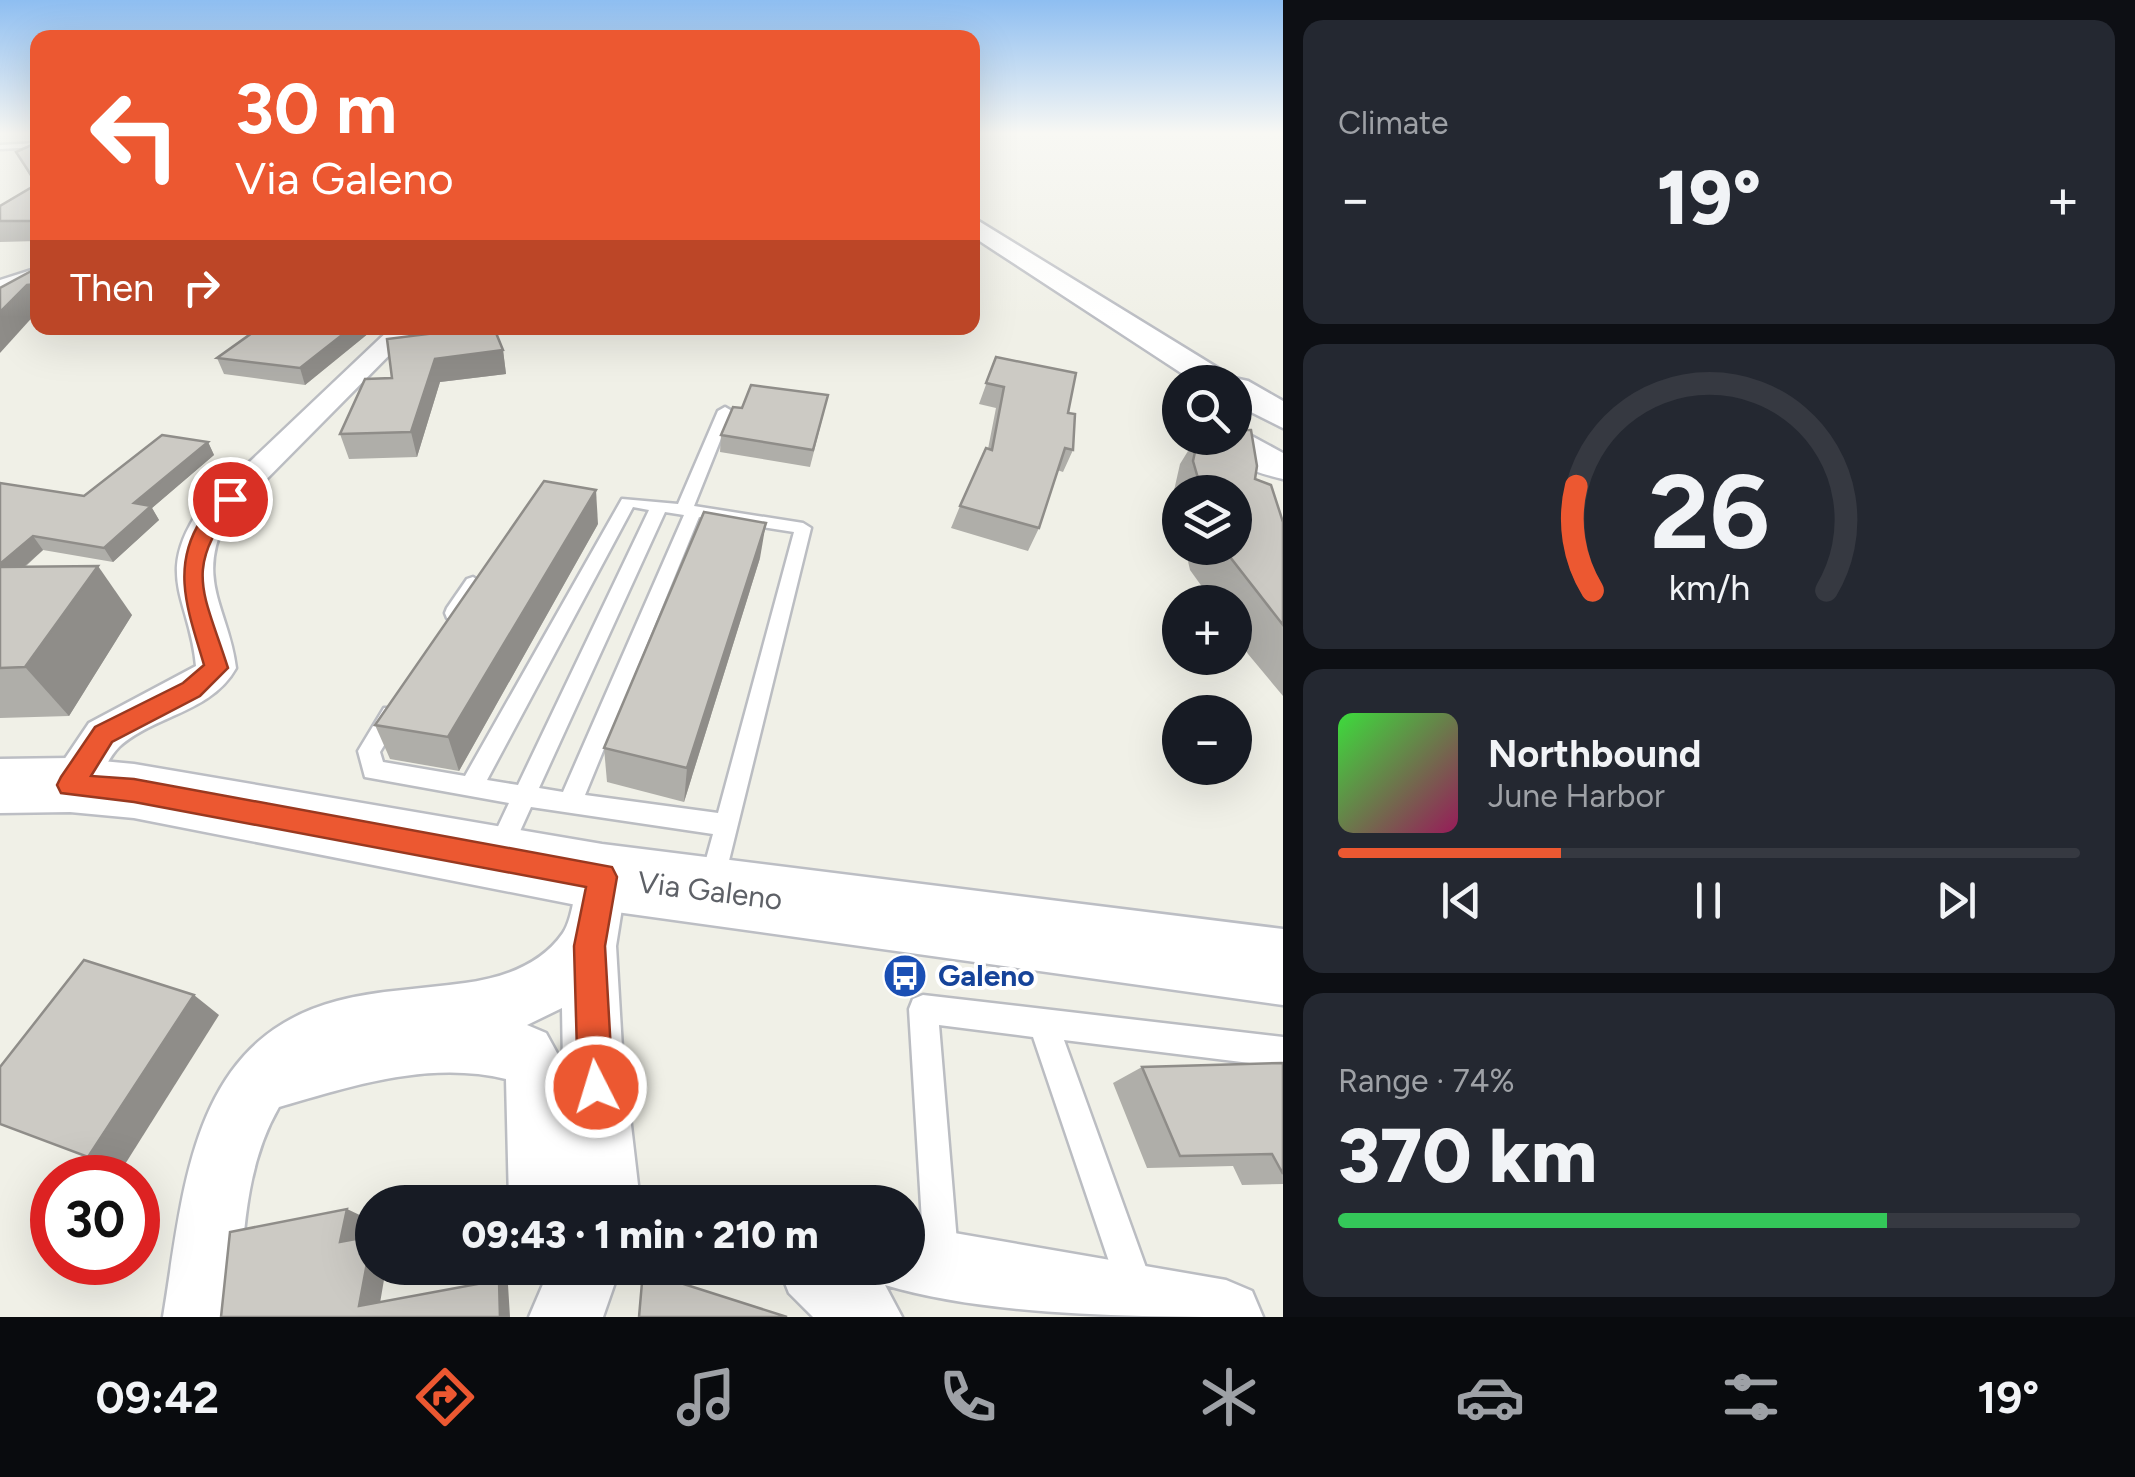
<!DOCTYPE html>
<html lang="en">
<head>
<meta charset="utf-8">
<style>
  body { margin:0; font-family:Figtree,sans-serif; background:#242831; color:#f1f3f6; height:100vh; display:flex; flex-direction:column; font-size:38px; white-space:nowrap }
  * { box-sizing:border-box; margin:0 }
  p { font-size:32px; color:#9ea1a6 }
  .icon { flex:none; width:55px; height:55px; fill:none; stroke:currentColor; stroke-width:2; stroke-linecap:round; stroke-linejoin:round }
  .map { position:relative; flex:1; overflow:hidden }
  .details { display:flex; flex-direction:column; gap:20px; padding:20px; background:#0d0f14; width:852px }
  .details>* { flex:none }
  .hud { position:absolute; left:30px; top:30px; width:950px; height:305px; border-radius:20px; box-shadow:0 10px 40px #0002; background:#ec5831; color:#fff; overflow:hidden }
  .fabs { position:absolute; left:1162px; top:365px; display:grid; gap:20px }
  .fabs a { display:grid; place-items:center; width:90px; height:90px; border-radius:50%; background:#171b24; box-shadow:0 10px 40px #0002; font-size:50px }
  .speed { position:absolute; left:30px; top:1155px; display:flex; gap:20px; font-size:50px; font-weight:700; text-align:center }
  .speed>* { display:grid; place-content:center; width:130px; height:130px; border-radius:50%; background:#171b24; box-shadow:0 10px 40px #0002; line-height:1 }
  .speed .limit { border:15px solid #d22; background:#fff; color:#111 }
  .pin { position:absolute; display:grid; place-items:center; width:85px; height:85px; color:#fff; margin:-42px; border:5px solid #fff; border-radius:50%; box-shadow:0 2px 10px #0007 }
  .me { position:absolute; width:110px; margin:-55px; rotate:355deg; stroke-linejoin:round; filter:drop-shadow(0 0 8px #0008) }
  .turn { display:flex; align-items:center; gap:35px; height:210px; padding:0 40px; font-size:45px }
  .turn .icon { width:130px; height:130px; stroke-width:2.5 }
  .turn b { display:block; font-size:70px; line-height:85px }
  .then { display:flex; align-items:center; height:95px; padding:0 40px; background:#0003; gap:20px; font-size:38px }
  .big { font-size:75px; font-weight:800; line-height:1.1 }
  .details .card { flex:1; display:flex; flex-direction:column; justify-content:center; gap:15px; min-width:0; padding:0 35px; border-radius:20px; background:#242831 }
  .details .dial { align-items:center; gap:0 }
  .dial svg { height:260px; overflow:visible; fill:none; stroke:#363941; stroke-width:7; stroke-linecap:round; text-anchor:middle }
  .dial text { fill:#f1f3f6; stroke:none }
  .song { display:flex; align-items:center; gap:30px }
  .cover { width:120px; height:120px; border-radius:15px; background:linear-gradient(135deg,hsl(120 70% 55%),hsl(330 70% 35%)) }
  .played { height:10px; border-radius:5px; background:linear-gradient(90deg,#ec5831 30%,#363941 30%) }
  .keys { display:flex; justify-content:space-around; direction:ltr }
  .heat { display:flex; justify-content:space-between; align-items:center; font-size:55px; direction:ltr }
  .charge { height:15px; border-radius:8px; background:linear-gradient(90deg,#34c759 74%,#363941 0) }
  .trip { position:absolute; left:355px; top:1185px; width:570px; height:100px; border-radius:50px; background:#171b24; box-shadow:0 10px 40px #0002; font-weight:800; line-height:100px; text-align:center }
  .menu { display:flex; height:160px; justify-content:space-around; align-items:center; background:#090b0e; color:#9ea1a6 }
  .menu .icon { width:70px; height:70px }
  .menu .on { color:#ec5831 }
  .menu b { font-size:45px; color:#f1f3f6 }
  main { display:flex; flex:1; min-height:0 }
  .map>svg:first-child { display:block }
</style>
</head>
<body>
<main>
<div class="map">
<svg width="1283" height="1317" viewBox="0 0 1283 1317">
  <rect width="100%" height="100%" fill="#f0f0e7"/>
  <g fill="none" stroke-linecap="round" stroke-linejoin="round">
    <defs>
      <g id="lane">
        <polygon points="38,143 38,147 0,149 0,145"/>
        <path d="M725 407 732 411 694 506 803 523 811 528 722 889 713 893 704 889 700 881 713 834 531 807 507 860 498 863 489 860 486 852 509 803 365 777 358 751 384 708H400L403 714 380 752 383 762 465 776 622 499 678 504 718 411ZM633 507 649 510 518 785 487 780ZM665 512 684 515 563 792 539 788ZM699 517 794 532 718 813 585 795Z"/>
        <polygon points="473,577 482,583 461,618 447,618 445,613 447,608 467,579"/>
        <polygon points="923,995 1283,1037 1283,1067 1064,1040 1153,1287 1148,1300 1135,1305 1122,1300 1033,1037 939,1025 958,1254 953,1266 941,1271 929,1266 924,1254 909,1009 913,999"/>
      </g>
      <g id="street">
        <polygon points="38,268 38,281 0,293 0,280"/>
        <path d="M391 328H416L226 520C195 581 229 610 236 668 211 713 154 715 119 747 95 771 99 815 54 799L47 785 89 723 196 666C190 599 154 576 200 509Z"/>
        <path d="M602 853 620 860 627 877 616 946 622 1048 640 1202H509L506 1079C430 1060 351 1086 279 1107 242 1171 244 1246 237 1317H163C184 1191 189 1040 337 1001 378 990 423 989 465 983 502 978 540 966 563 933 574 917 575 880 584 860ZM562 1008 563 1064 546 1033 527 1025Z"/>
        <path d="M908 1225 1226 1280 1252 1291 1263 1317C1147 1317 991 1317 885 1285L902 1317H813L789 1293 779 1268H865L883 1284 876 1268H908Z"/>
        <polygon points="550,1268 620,1268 603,1317 529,1317"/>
      </g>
      <g id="secondary">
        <polygon points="972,217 1234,378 1248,381 1283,401 1283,428 1235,404 1235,382 1195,382 972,236"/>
        <path d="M1235 427 1283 453V479C1254 472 1227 464 1211 438H1235Z"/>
        <polygon points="70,758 134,764 602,844 1283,929 1283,1005 602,910 134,818 70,812 0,813 0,759"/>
      </g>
    </defs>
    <use href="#lane" stroke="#bbbdc2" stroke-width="5"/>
    <use href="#street" stroke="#bbbdc2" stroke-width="5"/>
    <use href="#secondary" stroke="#bcbec4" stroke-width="5"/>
    <use href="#lane" fill="#fff" fill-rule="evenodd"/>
    <use href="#street" fill="#fff" fill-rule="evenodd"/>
    <use href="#secondary" fill="#fff" fill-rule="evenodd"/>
  </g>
  <g fill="#afaea9">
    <polygon points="38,136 38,241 0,242 0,206 35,185 16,152 31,145 29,141"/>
    <polygon points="375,328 305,385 224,374 217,358"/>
    <polygon points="440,328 497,328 495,330 503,350 506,374 440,382 417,457 349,459 340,434"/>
    <polygon points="996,357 1068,413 1073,450 1063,472 1057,470 1039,528 1028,551 951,528 960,506 988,449 996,408 979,404"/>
    <polygon points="742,408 824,412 810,467 720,452 721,435"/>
    <polygon points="1196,438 1235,438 1255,479 1283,522 1283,696 1248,654 1235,635 1235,602 1213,602 1190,570 1185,548 1235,548 1235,492 1180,492 1180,526 1173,495 1180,464"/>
    <polygon points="208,442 214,455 152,508 159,520 113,562 43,550 25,567 132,615 69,716 0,718 0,483 84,496"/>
    <polygon points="598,524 459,771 390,759 375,725"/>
    <polygon points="760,558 684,802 607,782 604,748"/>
    <polygon points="1283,1063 1283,1184 1242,1185 1233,1166 1147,1168 1113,1083 1142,1067"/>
  </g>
  <g fill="#8f8d89">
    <polygon points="38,284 38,311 0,353 0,312 27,285"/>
    <polygon points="351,328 375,328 305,385 300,368"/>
    <polygon points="503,350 506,374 440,382 417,457 411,432 435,359"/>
    <polygon points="208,442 214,455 152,508 159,520 113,562 104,548 134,503"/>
    <polygon points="596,490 598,524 459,771 448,737"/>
    <polygon points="766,523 760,558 684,802 687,768"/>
    <polygon points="33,536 43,550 0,588 0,564"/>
    <polygon points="98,566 132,615 69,716 25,667"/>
    <polygon points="194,995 219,1015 122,1169 88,1157"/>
    <polygon points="347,1209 366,1218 360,1249 340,1242"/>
    <polygon points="372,1236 372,1268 386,1268 379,1309 359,1306"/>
    <polygon points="499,1280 508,1285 510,1317 500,1317"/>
  </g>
  <g fill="#cccac4" stroke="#8f8d89" stroke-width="2.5">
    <polygon points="38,142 38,221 0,221 0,206 37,184 16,152"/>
    <polygon points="35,269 35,276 38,275 38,284 27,285 0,312 0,288"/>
    <polygon points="259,328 351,328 300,368 217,358"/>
    <polygon points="440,328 494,328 503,350 435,359 411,432 340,434 365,379 392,378 387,339 435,333"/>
    <polygon points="996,357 1076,373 1068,413 1075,414 1073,450 1065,448 1039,528 960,506 986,448 992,450 1004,387 986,383"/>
    <polygon points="751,385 828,395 813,450 721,435 733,407 742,408"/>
    <polygon points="1235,430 1251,430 1257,466 1255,479 1271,485 1283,522 1283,625 1223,548 1235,548 1235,492 1202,492 1193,461 1198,438 1235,438"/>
    <polygon points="162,435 208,442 134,503 151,506 104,548 33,536 0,564 0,483 84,496"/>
    <polygon points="544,481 596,490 448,737 375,725"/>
    <polygon points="704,512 766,523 687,768 604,748"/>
    <polygon points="98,566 25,667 0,668 0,567"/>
    <polygon points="84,960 194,995 88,1157 0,1124 0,1067"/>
    <polygon points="1283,1063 1283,1174 1272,1154 1180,1156 1142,1067"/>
    <polygon points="347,1209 340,1242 372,1236 359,1306 499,1280 500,1317 221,1317 230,1232"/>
    <polygon points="643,1271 787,1317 639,1317"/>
  </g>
  <linearGradient id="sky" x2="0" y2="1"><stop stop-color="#8ebef1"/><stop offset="0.42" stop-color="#f8f8f4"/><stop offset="1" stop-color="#f8f8f4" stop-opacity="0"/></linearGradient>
  <rect width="1283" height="317" fill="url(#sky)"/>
  <path fill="#ec5831" stroke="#993920" stroke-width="2.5" d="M230 493 239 499C182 569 203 589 228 668L200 696 112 742 91 776 134 779 612 867 617 877 605 946 613 1087 608 1099 596 1104 583 1099 578 1087 574 946 586 887 134 802 61 793 57 785 61 777 95 727 183 683 204 665C189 613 170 569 201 520 207 509 217 497 230 493Z"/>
  <defs>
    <symbol id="bus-disc" viewBox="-11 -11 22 22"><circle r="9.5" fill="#1a4fb4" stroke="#fff"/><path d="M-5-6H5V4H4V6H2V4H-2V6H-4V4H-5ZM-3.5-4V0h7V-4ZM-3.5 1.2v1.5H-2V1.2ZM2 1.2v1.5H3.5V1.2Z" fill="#fff"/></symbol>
  </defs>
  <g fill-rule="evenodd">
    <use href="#bus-disc" x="880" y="951" width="50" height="50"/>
  </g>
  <g text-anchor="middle" stroke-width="8" stroke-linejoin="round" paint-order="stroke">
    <g font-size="30" fill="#5e6167" stroke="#fff">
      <text transform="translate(710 891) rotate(7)" y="10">Via Galeno</text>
    </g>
    <g font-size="30" font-weight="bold" fill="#164399" stroke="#fff" text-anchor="start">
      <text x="938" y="986">Galeno</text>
    </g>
  </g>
</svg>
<div class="fabs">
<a><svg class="icon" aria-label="search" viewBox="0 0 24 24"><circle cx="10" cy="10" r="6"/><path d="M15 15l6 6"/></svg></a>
<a><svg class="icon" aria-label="layers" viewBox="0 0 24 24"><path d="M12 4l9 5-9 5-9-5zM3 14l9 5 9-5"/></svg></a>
<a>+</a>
<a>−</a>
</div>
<div class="speed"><div class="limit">30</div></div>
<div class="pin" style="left:230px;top:499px;background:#d93025"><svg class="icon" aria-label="arrive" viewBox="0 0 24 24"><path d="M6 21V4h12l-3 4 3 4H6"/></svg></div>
<svg class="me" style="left:596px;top:1087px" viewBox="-20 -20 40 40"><circle r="17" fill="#ec5831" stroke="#fff" stroke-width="3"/><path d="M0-11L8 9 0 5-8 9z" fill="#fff"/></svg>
<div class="trip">09:43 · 1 min · 210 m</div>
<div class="hud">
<div class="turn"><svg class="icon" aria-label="left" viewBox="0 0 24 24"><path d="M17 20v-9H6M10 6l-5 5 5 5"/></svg><div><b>30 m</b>Via Galeno</div></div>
<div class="then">Then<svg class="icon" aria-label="right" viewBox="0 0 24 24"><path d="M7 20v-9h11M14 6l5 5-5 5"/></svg></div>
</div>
</div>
<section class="details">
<div class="card"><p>Climate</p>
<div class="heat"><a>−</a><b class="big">19°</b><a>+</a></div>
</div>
<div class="card dial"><svg viewBox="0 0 100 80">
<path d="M14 69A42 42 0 1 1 86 69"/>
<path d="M14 69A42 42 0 0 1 9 37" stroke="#ec5831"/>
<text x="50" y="56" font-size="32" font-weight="700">26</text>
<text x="50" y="72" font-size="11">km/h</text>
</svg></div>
<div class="card">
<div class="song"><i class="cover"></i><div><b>Northbound</b><p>June Harbor</p></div></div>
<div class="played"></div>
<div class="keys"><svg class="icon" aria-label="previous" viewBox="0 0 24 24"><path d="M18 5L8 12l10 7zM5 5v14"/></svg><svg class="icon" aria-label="pause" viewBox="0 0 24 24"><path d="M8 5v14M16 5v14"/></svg><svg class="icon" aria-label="next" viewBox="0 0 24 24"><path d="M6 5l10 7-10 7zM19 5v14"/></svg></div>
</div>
<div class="card"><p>Range · 74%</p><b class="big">370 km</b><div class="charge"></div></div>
</section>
</main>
<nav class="menu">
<b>09:42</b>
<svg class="icon on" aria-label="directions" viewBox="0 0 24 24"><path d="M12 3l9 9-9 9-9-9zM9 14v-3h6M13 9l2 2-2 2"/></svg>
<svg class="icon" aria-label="music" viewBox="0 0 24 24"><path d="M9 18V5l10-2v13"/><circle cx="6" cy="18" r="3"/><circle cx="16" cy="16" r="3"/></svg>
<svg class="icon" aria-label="phone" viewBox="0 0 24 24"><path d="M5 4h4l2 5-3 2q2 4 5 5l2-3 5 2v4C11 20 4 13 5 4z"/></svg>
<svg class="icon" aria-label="climate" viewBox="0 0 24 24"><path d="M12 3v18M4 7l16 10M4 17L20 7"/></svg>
<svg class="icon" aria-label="car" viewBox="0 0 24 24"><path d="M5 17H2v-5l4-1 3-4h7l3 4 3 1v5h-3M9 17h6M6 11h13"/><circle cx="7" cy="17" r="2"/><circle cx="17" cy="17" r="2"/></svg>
<svg class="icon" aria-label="filters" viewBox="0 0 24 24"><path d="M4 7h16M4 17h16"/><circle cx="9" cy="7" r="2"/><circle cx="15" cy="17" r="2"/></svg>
<b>19°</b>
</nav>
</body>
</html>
